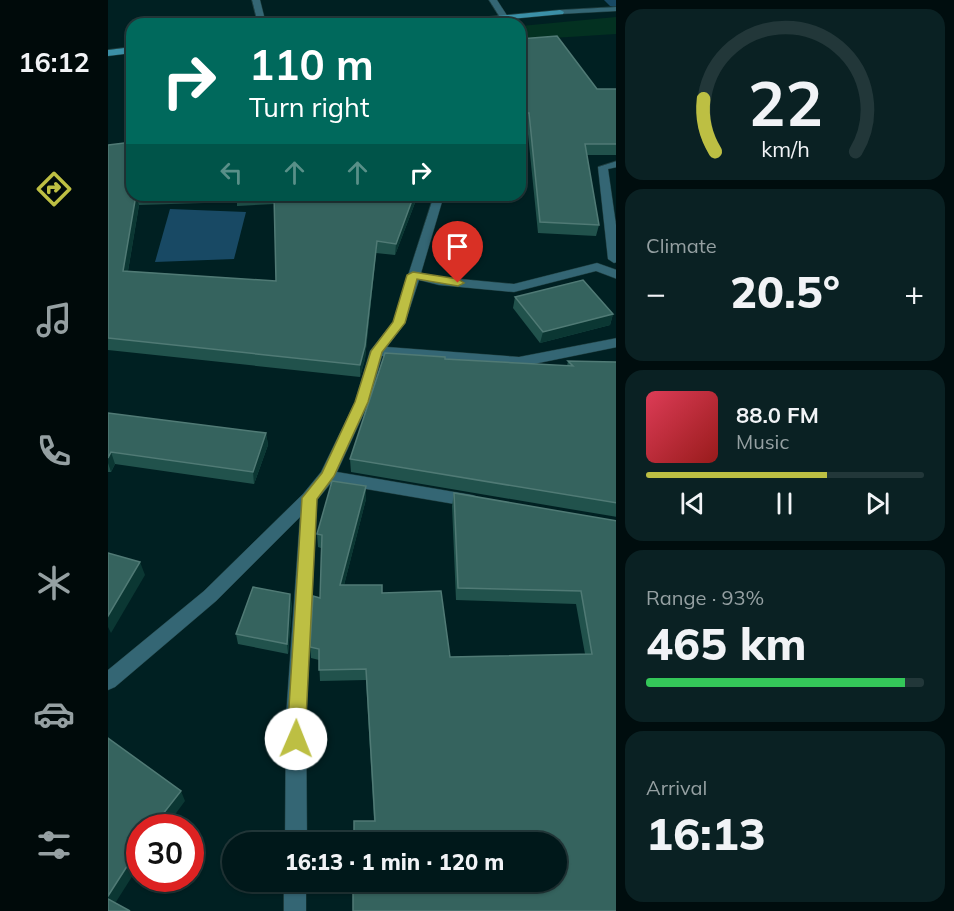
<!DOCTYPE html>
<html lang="en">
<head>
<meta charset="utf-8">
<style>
  body { margin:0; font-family:Mulish,sans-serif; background:#0a2123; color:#f1f3f6; height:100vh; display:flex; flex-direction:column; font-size:22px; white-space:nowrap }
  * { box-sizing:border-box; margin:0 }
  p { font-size:20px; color:#95a0a2 }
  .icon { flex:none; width:33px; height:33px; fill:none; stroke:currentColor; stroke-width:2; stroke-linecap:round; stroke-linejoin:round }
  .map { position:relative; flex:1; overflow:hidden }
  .details { display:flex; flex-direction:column; gap:9px; padding:9px; background:#000d0e; width:338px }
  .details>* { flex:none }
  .hud { position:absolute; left:18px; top:18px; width:400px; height:183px; border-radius:18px; box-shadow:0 2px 4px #0004,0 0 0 2px #223739; background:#00695c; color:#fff; overflow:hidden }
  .speed { position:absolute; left:18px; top:814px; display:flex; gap:12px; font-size:30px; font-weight:700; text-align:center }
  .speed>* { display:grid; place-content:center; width:78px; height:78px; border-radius:50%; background:#00181a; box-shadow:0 2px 4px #0004,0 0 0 2px #223739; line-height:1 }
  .speed .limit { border:9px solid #d22; background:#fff; color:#111 }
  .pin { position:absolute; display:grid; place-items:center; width:51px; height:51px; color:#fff; margin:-62px -26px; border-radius:50% 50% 50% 0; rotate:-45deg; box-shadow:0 0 6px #0007 }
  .pin .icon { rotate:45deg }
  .me { position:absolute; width:66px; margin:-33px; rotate:1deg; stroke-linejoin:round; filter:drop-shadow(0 0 4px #0008) }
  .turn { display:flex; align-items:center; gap:21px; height:126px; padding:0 24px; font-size:27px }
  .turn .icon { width:78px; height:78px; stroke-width:2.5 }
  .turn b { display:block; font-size:42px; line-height:51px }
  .lanes { display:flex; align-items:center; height:57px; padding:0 24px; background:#0003; justify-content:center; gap:30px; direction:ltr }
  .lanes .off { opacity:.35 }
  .big { font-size:45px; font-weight:800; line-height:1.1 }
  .details .card { flex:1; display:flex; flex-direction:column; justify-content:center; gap:9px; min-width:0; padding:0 21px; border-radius:18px; background:#0a2123 }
  .details .dial { align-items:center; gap:0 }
  .dial svg { height:156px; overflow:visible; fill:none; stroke:#223739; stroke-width:7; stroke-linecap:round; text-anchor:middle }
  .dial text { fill:#f1f3f6; stroke:none }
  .song { display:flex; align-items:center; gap:18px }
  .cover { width:72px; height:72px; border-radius:9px; background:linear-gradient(135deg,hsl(350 70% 55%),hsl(0 70% 35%)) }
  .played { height:6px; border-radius:3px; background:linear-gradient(90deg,#bdbf43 65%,#223739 65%) }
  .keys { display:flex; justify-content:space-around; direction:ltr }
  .heat { display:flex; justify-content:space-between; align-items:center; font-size:33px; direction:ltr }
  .charge { height:9px; border-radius:4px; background:linear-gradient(90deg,#34c759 93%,#223739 0) }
  .trip { position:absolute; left:114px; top:832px; width:345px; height:60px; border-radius:30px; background:#00181a; box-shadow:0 2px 4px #0004,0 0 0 2px #223739; font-weight:800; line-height:60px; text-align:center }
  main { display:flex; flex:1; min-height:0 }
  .tabs { display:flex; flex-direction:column; width:108px; justify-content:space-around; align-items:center; background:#000a0a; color:#95a0a2 }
  .tabs .icon { width:42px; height:42px }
  .tabs .selected { color:#bdbf43 }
  .tabs b { font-size:27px; color:#f1f3f6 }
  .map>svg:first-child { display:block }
</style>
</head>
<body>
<main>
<nav class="tabs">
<b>16:12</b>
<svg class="icon selected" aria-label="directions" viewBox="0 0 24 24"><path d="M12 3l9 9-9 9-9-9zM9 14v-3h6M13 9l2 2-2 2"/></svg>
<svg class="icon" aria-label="music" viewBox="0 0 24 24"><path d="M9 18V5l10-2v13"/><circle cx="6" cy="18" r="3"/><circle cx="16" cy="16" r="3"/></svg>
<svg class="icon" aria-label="phone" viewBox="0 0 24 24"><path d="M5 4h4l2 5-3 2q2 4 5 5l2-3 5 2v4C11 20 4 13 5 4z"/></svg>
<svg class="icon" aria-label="climate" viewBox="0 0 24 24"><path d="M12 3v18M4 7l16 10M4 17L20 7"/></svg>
<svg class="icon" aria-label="car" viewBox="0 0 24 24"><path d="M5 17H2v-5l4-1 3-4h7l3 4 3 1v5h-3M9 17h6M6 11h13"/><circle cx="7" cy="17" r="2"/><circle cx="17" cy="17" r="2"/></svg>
<svg class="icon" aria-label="filters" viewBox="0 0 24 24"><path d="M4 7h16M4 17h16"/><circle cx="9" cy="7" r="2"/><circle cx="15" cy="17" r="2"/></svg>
</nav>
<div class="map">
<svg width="509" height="911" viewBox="0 0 509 911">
  <rect width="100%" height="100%" fill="#002022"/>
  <polygon fill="#033121" points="508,17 508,34 413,40 413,26"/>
  <polygon fill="#184964" points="62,209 138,212 126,259 47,262"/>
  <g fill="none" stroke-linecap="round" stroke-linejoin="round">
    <polygon fill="#184964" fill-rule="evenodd" points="496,0 509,0 509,8 502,6"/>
    <defs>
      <g id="service">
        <polygon points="144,0 152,0 158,24 150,24"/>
        <polygon points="381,0 389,0 400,17 399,19 393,19"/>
      </g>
      <g id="minor">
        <polygon points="509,7 509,11 452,14 448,12 452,10"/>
        <polygon points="509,161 509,167 500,169 509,232 509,262 506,263 500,259 490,167"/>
        <polygon points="326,195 336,195 313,273 331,277 406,284 489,263 509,270 509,279 488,271 406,292 331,285 311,280 297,323 279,347 411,357 509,338 509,347 411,367 274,356 261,402 229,472 364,495 370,497 372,501 370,505 364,507 223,483 209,500 198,717 199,843 177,843 178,717 192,517 108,601 7,687 0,690 0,670 96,591 195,494 213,472 247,402 262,351 285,322"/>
        <rect x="176" y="882" width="22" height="29"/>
      </g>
      <g id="secondary">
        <polygon points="452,10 456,12 455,14 350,24 320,24 324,22"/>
        <polygon points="24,47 24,53 0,56 0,50"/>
      </g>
    </defs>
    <use href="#service" stroke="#1f3e3f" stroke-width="1"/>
    <use href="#minor" stroke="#1f3e3f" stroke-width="1"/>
    <use href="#secondary" stroke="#1f3e3f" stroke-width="1"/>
    <use href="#service" fill="#346674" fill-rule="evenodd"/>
    <use href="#minor" fill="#346674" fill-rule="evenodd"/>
    <use href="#secondary" fill="#3b90a7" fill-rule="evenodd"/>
  </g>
  <g fill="#21524c" fill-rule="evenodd">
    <polygon points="412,39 489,89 509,89 509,155 479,155 491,225 488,236 430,233 419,124 412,124"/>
    <path d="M0 145 24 195H310L287 255 268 253 257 359 252 377 0 350ZM129 202V206L166 204 168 281 20 271 31 205Z"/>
    <polygon points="407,297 505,314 502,325 432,343 405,308"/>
    <polygon points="337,359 459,366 460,361 509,362 509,517 243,472 242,459"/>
    <polygon points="0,413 158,433 160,445 146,484 7,464 3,472 0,472"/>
    <polygon points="346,493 509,521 509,911 266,821 258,680 212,681 211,660 203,658 202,647 212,598 213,548 210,547 209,534 258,499 236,585 274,593 342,657 477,654 468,604 348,600 344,506"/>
    <polygon points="184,604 180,654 130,644 128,634"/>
  </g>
  <g fill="#0b3733">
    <polygon points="28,195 31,205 18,283 15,271"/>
    <polygon points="306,195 310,195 287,255 288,244"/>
    <polygon points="269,241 268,253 257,359 252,377 252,365"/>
    <polygon points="505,314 502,325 432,343 435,332"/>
    <polygon points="158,433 160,445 146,484 145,472"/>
    <polygon points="3,452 7,464 3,472 0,463 0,458"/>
    <polygon points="258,486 258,499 233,597 232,585"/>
    <polygon points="32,562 37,575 3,633 0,627 0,616"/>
    <polygon points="182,594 184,604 180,654 179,644"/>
    <polygon points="73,791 77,801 57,828 44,828"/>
    <polygon points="32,846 32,864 6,905 0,899 0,896"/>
  </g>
  <g fill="#35635e" stroke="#507a75" stroke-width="1.5">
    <polygon points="449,36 489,89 509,89 509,144 477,144 491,225 432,222 421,113 412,113 412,56 415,56 412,53 412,39"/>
    <polygon points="24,142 24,195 28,195 15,271 168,281 166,195 306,195 288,244 269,241 257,346 252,365 0,338 0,145"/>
    <polygon points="475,280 505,314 435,332 407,297"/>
    <polygon points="277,353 337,357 337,359 465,366 460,361 509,362 509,503 242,459"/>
    <polygon points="0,413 158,433 145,472 3,452 0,458"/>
    <polygon points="224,481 258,486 232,585 274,585 274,593 333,591 342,657 484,654 473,591 350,588 346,493 509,521 509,911 245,911 245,882 448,882 448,843 246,843 246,821 267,821 258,669 211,670 211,649 202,647 205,596 212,598 214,535 209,534"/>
    <polygon points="0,553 32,562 0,616"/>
    <polygon points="145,587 182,594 179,644 128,634"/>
    <polygon points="0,738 73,791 44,828 32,828 32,846 0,896"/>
    <polygon points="0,899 22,911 0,911"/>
  </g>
  <polygon fill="#bdbf43" stroke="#7b7c2c" stroke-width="1.5" points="305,272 350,279 356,283 350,286 309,279 297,323 274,352 260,402 226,476 209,499 197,739 194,745 188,748 182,745 179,739 194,498 214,473 247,402 263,351 285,322 299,275"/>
</svg>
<div class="speed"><div class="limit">30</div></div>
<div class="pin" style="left:350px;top:283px;background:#d93025"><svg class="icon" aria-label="arrive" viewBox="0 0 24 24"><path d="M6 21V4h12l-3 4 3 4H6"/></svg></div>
<svg class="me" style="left:188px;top:739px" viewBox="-20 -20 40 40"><circle r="19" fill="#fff"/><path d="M0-13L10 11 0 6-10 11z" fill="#bdbf43"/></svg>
<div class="trip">16:13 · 1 min · 120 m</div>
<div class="hud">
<div class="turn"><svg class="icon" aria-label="right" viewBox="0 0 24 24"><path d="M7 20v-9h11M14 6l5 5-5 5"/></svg><div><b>110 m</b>Turn right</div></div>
<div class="lanes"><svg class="icon off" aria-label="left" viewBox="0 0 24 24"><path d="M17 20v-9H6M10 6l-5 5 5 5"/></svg><svg class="icon off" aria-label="ahead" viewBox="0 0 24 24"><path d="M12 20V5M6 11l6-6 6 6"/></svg><svg class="icon off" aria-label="ahead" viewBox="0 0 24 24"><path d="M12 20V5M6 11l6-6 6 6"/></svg><svg class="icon" aria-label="right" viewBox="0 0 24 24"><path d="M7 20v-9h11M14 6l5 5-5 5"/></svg></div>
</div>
</div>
<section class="details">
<div class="card dial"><svg viewBox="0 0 100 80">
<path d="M14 69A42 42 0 1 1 86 69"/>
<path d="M14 69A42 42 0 0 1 8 42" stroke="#bdbf43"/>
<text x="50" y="56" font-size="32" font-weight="700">22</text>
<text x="50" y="72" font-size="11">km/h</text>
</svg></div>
<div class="card"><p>Climate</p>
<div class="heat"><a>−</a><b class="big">20.5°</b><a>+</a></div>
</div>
<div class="card">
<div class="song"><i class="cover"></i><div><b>88.0 FM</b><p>Music</p></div></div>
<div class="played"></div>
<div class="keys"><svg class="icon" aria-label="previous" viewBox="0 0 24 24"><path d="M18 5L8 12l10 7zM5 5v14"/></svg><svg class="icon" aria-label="pause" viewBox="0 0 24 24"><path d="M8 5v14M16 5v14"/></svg><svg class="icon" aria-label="next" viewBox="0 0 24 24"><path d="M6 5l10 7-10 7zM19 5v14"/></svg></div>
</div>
<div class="card"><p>Range · 93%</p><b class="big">465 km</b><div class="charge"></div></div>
<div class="card"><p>Arrival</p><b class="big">16:13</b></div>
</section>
</main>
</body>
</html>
